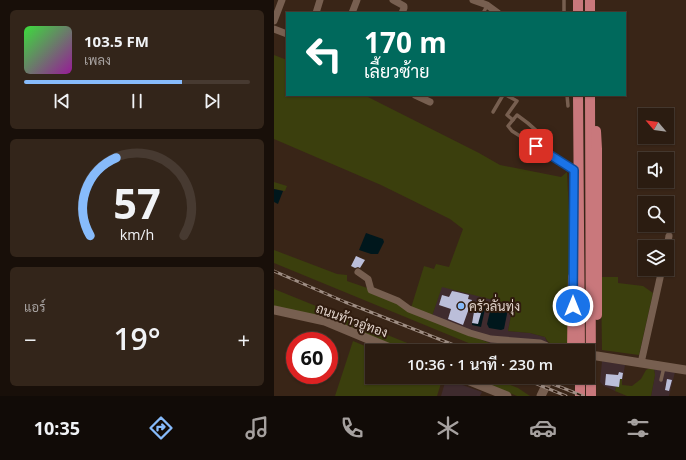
<!DOCTYPE html>
<html lang="th">
<head>
<meta charset="utf-8">
<style>
  body { margin:0; font-family:"Open Sans",Sarabun,sans-serif; background:#33251a; color:#f1f3f6; height:100vh; display:flex; flex-direction:column; font-size:15px; white-space:nowrap }
  * { box-sizing:border-box; margin:0 }
  p { font-size:13px; color:#a6a19f }
  .icon { flex:none; width:22px; height:22px; fill:none; stroke:currentColor; stroke-width:2; stroke-linecap:round; stroke-linejoin:round }
  .map { position:relative; flex:1; overflow:hidden }
  .sheet { display:flex; flex-direction:column; gap:10px; padding:10px; background:#180f09; width:274px }
  .sheet>* { flex:none }
  .guide { position:absolute; left:12px; top:12px; width:340px; height:84px; border-radius:0px; box-shadow:0 1px 3px #0004,0 0 0 1px #473a31; background:#00695c; color:#fff; overflow:hidden }
  .needle { width:26px; rotate:299deg }
  .buttons { position:absolute; left:364px; top:108px; display:grid; gap:8px }
  .buttons a { display:grid; place-items:center; width:36px; height:36px; border-radius:0px; background:#2b1c11; box-shadow:0 1px 3px #0004,0 0 0 1px #473a31; font-size:20px }
  .speed { position:absolute; left:12px; top:332px; display:flex; gap:8px; font-size:20px; font-weight:700; text-align:center }
  .speed>* { display:grid; place-content:center; width:52px; height:52px; border-radius:50%; background:#2b1c11; box-shadow:0 1px 3px #0004,0 0 0 1px #473a31; line-height:1 }
  .speed .limit { border:6px solid #d22; background:#fff; color:#111 }
  .pin { position:absolute; display:grid; place-items:center; width:34px; height:34px; color:#fff; margin:-17px; border-radius:8px; box-shadow:0 2px 6px #0006 }
  .me { position:absolute; width:44px; margin:-22px; rotate:0deg; stroke-linejoin:round; filter:drop-shadow(0 0 3px #0008) }
  .turn { display:flex; align-items:center; gap:14px; height:84px; padding:0 12px; font-size:18px }
  .turn .icon { width:52px; height:52px; stroke-width:2.5 }
  .turn b { display:block; font-size:28px; line-height:34px }
  .big { font-size:30px; font-weight:600; line-height:1.1 }
  .sheet .tile { flex:1; display:flex; flex-direction:column; justify-content:center; gap:6px; min-width:0; padding:0 14px; border-radius:6px; background:#33251a }
  .sheet .dial { align-items:center; gap:0 }
  .dial svg { height:104px; overflow:visible; fill:none; stroke:#473a31; stroke-width:7; stroke-linecap:round; text-anchor:middle }
  .dial text { fill:#f1f3f6; stroke:none }
  .song { display:flex; align-items:center; gap:12px }
  .cover { width:48px; height:48px; border-radius:6px; background:linear-gradient(135deg,hsl(120 70% 55%),hsl(300 70% 35%)) }
  .played { height:4px; border-radius:2px; background:linear-gradient(90deg,#87bbfb 70%,#473a31 70%) }
  .keys { display:flex; justify-content:space-around; direction:ltr }
  .heat { display:flex; justify-content:space-between; align-items:center; font-size:22px; direction:ltr }
  .trip { position:absolute; left:91px; top:344px; width:230px; height:40px; border-radius:0px; background:#2b1c11; box-shadow:0 1px 3px #0004,0 0 0 1px #473a31; font-weight:600; line-height:40px; text-align:center }
  .dock { display:flex; height:64px; justify-content:space-around; align-items:center; background:#110b07; color:#a6a19f }
  .dock .icon { width:28px; height:28px }
  .dock .selected { color:#87bbfb }
  .dock b { font-size:18px; color:#f1f3f6 }
  main { display:flex; flex:1; min-height:0 }
  .map>svg:first-child { display:block }
</style>
</head>
<body>
<main>
<section class="sheet">
<div class="tile">
<div class="song"><i class="cover"></i><div><b>103.5 FM</b><p>เพลง</p></div></div>
<div class="played"></div>
<div class="keys"><svg class="icon" aria-label="previous" viewBox="0 0 24 24"><path d="M18 5L8 12l10 7zM5 5v14"/></svg><svg class="icon" aria-label="pause" viewBox="0 0 24 24"><path d="M8 5v14M16 5v14"/></svg><svg class="icon" aria-label="next" viewBox="0 0 24 24"><path d="M6 5l10 7-10 7zM19 5v14"/></svg></div>
</div>
<div class="tile dial"><svg viewBox="0 0 100 80">
<path d="M14 69A42 42 0 1 1 86 69"/>
<path d="M14 69A42 42 0 0 1 34 9" stroke="#87bbfb"/>
<text x="50" y="56" font-size="32" font-weight="700">57</text>
<text x="50" y="72" font-size="11">km/h</text>
</svg></div>
<div class="tile"><p>แอร์</p>
<div class="heat"><a>−</a><b class="big">19°</b><a>+</a></div>
</div>
</section>
<div class="map">
<svg width="412" height="396" viewBox="0 0 412 396">
  <rect width="100%" height="100%" fill="#392517"/>
  <g fill="#3f2b2e">
    <polygon points="167,286 239,305 234,331 256,333 271,337 272,340 275,344 280,346 278,351 236,351 157,320"/>
    <polygon points="328,361 351,365 347,389 342,388 341,391 330,386 326,382"/>
    <polygon points="380,369 401,372 395,396 377,396 381,375"/>
    <polygon points="172,379 208,392 206,396 167,396"/>
  </g>
  <g fill="#3b3f0d">
    <path d="M0 55 13 60V95H90L205 153 226 165 287 177 293 172 295 213 296 339 294 345 291 348C283 348 274 344 271 337L256 333 234 331 239 305 168 287 158 316 137 308 150 266 160 269 162 264 175 267 189 229 176 219 107 185 0 139Z"/>
    <polygon points="0,182 13,186 11,191 0,189"/>
    <polygon points="0,250 63,274 73,275 73,281 99,290 100,288 130,301 127,306 157,320 236,351 214,351 0,263"/>
    <polygon points="327,277 344,277 344,283 369,286 379,293 365,355 328,350"/>
    <polygon points="0,289 153,351 134,351 61,322 0,306"/>
    <polygon points="79,341 103,351 98,351 98,377 169,377 163,396 61,396"/>
    <polygon points="376,368 380,369 381,375 377,396 353,396 341,391 344,379 348,379 348,385 358,386 367,379 372,370"/>
    <polygon points="197,377 216,377 244,388 256,396 243,396"/>
  </g>
  <g fill="#00171c">
    <polygon points="0,189 9,191 4,204 0,202"/>
    <polygon points="92,233 109,239 110,242 104,254 97,254 85,250"/>
    <polygon points="206,303 211,305 211,309 207,327 198,325 200,312"/>
    <polygon points="220,305 231,307 234,309 230,329 227,330 215,328 213,324 217,307"/>
  </g>
  <g fill="#bbbed9">
    <polygon points="82,256 91,260 86,268 84,267 81,268 77,266"/>
    <polygon points="178,291 183,292 195,295 194,299 198,300 189,325 174,319 177,309 165,305 168,295 175,297"/>
    <polygon points="200,312 207,313 204,324 198,323"/>
    <polygon points="233,345 251,347 250,348 258,351 244,351 233,346"/>
    <polygon points="345,372 349,373 348,379 346,379 345,387 331,385 332,374 344,375"/>
    <polygon points="393,379 398,380 395,391 391,390"/>
  </g>
  <g fill="none" stroke-linecap="round" stroke-linejoin="round">
    <g stroke="#775f50" stroke-width="3.5">
      <polyline points="209,13 213,6"/>
      <polyline points="290,13 290,0"/>
      <polyline points="232,95 243,101 233,115 239,120"/>
      <polyline points="293,95 294,106"/>
      <polyline points="219,112 229,95"/>
      <path d="M273 153 277 148C268 134 256 124 243 115L234 126 238 131 300 170"/>
      <polyline points="387,380 390,367"/>
    </g>
    <g stroke="#775f50" stroke-width="7">
      <polyline points="119,0 130,6 130,8 128,13"/>
      <polyline points="199,0 213,5 224,13"/>
      <polyline points="42,13 46,0"/>
      <polyline points="78,13 83,0"/>
      <polyline points="0,21 8,0"/>
      <polyline points="0,29 13,34"/>
      <polyline points="141,95 156,102"/>
      <polyline points="393,247 395,236"/>
      <polyline points="84,272 94,279 97,290 124,301 135,309 196,333 217,339 266,343 273,346 280,351"/>
      <polyline points="367,363 388,269"/>
    </g>
    <g stroke="#775f50" stroke-width="9">
      <polyline points="0,310 51,321 123,351"/>
      <polyline points="314,355 323,356 412,370"/>
      <polyline points="186,377 233,396"/>
      <polyline points="267,396 276,377"/>
    </g>
    <g stroke="#c9787c" stroke-width="10">
      <polyline points="304,13 304,0"/>
      <polyline points="316,13 316,0"/>
      <polyline points="304,95 306,351"/>
      <polyline points="316,95 317,396"/>
      <polyline points="322,131 323,149 323,315"/>
      <polyline points="298,351 299,277"/>
      <polyline points="306,377 306,396"/>
    </g>
    <defs>
      <g id="rail">
        <polyline points="0,271 71,302 195,351"/>
        <polyline points="246,377 292,396"/>
        <polyline points="261,377 309,396"/>
      </g>
    </defs>
    <use href="#rail" stroke="#9e8d83" stroke-width="3"/>
    <use href="#rail" stroke="#2f1b0e" stroke-width="1.5" stroke-dasharray="4.5" stroke-linecap="butt"/>
  </g>
  <g fill="none" stroke-linecap="round" stroke-linejoin="round">
    <defs>
      <polyline id="route" points="262,146 300,170 299,306"/>
    </defs>
    <use href="#route" stroke="#114b97" stroke-width="10"/>
    <use href="#route" stroke="#1a73e8" stroke-width="7"/>
  </g>
  <circle fill="#87bbfb" stroke="#2f1b0e" stroke-width="1.5" cx="187" cy="306" r="4"/>
  <g text-anchor="middle" stroke-width="4" stroke-linejoin="round" paint-order="stroke">
    <g font-size="13" fill="#e1d3cb" stroke="#2f1b0e" text-anchor="start">
      <text x="195" y="311">ครัวลั่นทุ่ง</text>
    </g>
    <g font-size="13" fill="#e1d3cb" stroke="#2f1b0e">
      <text transform="translate(78 320) rotate(20)" y="5">ถนนท้าวอู่ทอง</text>
    </g>
  </g>
</svg>
<div class="buttons">
<a><svg class="needle" viewBox="-14 -14 28 28"><path d="M0-13l5 13h-10z" fill="#e53935"/><path d="M0 13l5-13h-10z" fill="#a6a19f"/></svg></a>
<a><svg class="icon" aria-label="sound" viewBox="0 0 24 24"><path d="M4 9h4l5-4v14l-5-4H4zM17 9q2 3 0 6"/></svg></a>
<a><svg class="icon" aria-label="search" viewBox="0 0 24 24"><circle cx="10" cy="10" r="6"/><path d="M15 15l6 6"/></svg></a>
<a><svg class="icon" aria-label="layers" viewBox="0 0 24 24"><path d="M12 4l9 5-9 5-9-5zM3 14l9 5 9-5"/></svg></a>
</div>
<div class="speed"><div class="limit">60</div></div>
<div class="pin" style="left:262px;top:146px;background:#d93025"><svg class="icon" aria-label="arrive" viewBox="0 0 24 24"><path d="M6 21V4h12l-3 4 3 4H6"/></svg></div>
<svg class="me" style="left:299px;top:306px" viewBox="-20 -20 40 40"><circle r="17" fill="#1a73e8" stroke="#fff" stroke-width="3"/><path d="M0-11L8 9 0 5-8 9z" fill="#fff"/></svg>
<div class="trip">10:36 · 1 นาที · 230 m</div>
<div class="guide">
<div class="turn"><svg class="icon" aria-label="left" viewBox="0 0 24 24"><path d="M17 20v-9H6M10 6l-5 5 5 5"/></svg><div><b>170 m</b>เลี้ยวซ้าย</div></div>
</div>
</div>
</main>
<nav class="dock">
<b>10:35</b>
<svg class="icon selected" aria-label="directions" viewBox="0 0 24 24"><path d="M12 3l9 9-9 9-9-9zM9 14v-3h6M13 9l2 2-2 2"/></svg>
<svg class="icon" aria-label="music" viewBox="0 0 24 24"><path d="M9 18V5l10-2v13"/><circle cx="6" cy="18" r="3"/><circle cx="16" cy="16" r="3"/></svg>
<svg class="icon" aria-label="phone" viewBox="0 0 24 24"><path d="M5 4h4l2 5-3 2q2 4 5 5l2-3 5 2v4C11 20 4 13 5 4z"/></svg>
<svg class="icon" aria-label="climate" viewBox="0 0 24 24"><path d="M12 3v18M4 7l16 10M4 17L20 7"/></svg>
<svg class="icon" aria-label="car" viewBox="0 0 24 24"><path d="M5 17H2v-5l4-1 3-4h7l3 4 3 1v5h-3M9 17h6M6 11h13"/><circle cx="7" cy="17" r="2"/><circle cx="17" cy="17" r="2"/></svg>
<svg class="icon" aria-label="filters" viewBox="0 0 24 24"><path d="M4 7h16M4 17h16"/><circle cx="9" cy="7" r="2"/><circle cx="15" cy="17" r="2"/></svg>
</nav>
</body>
</html>
